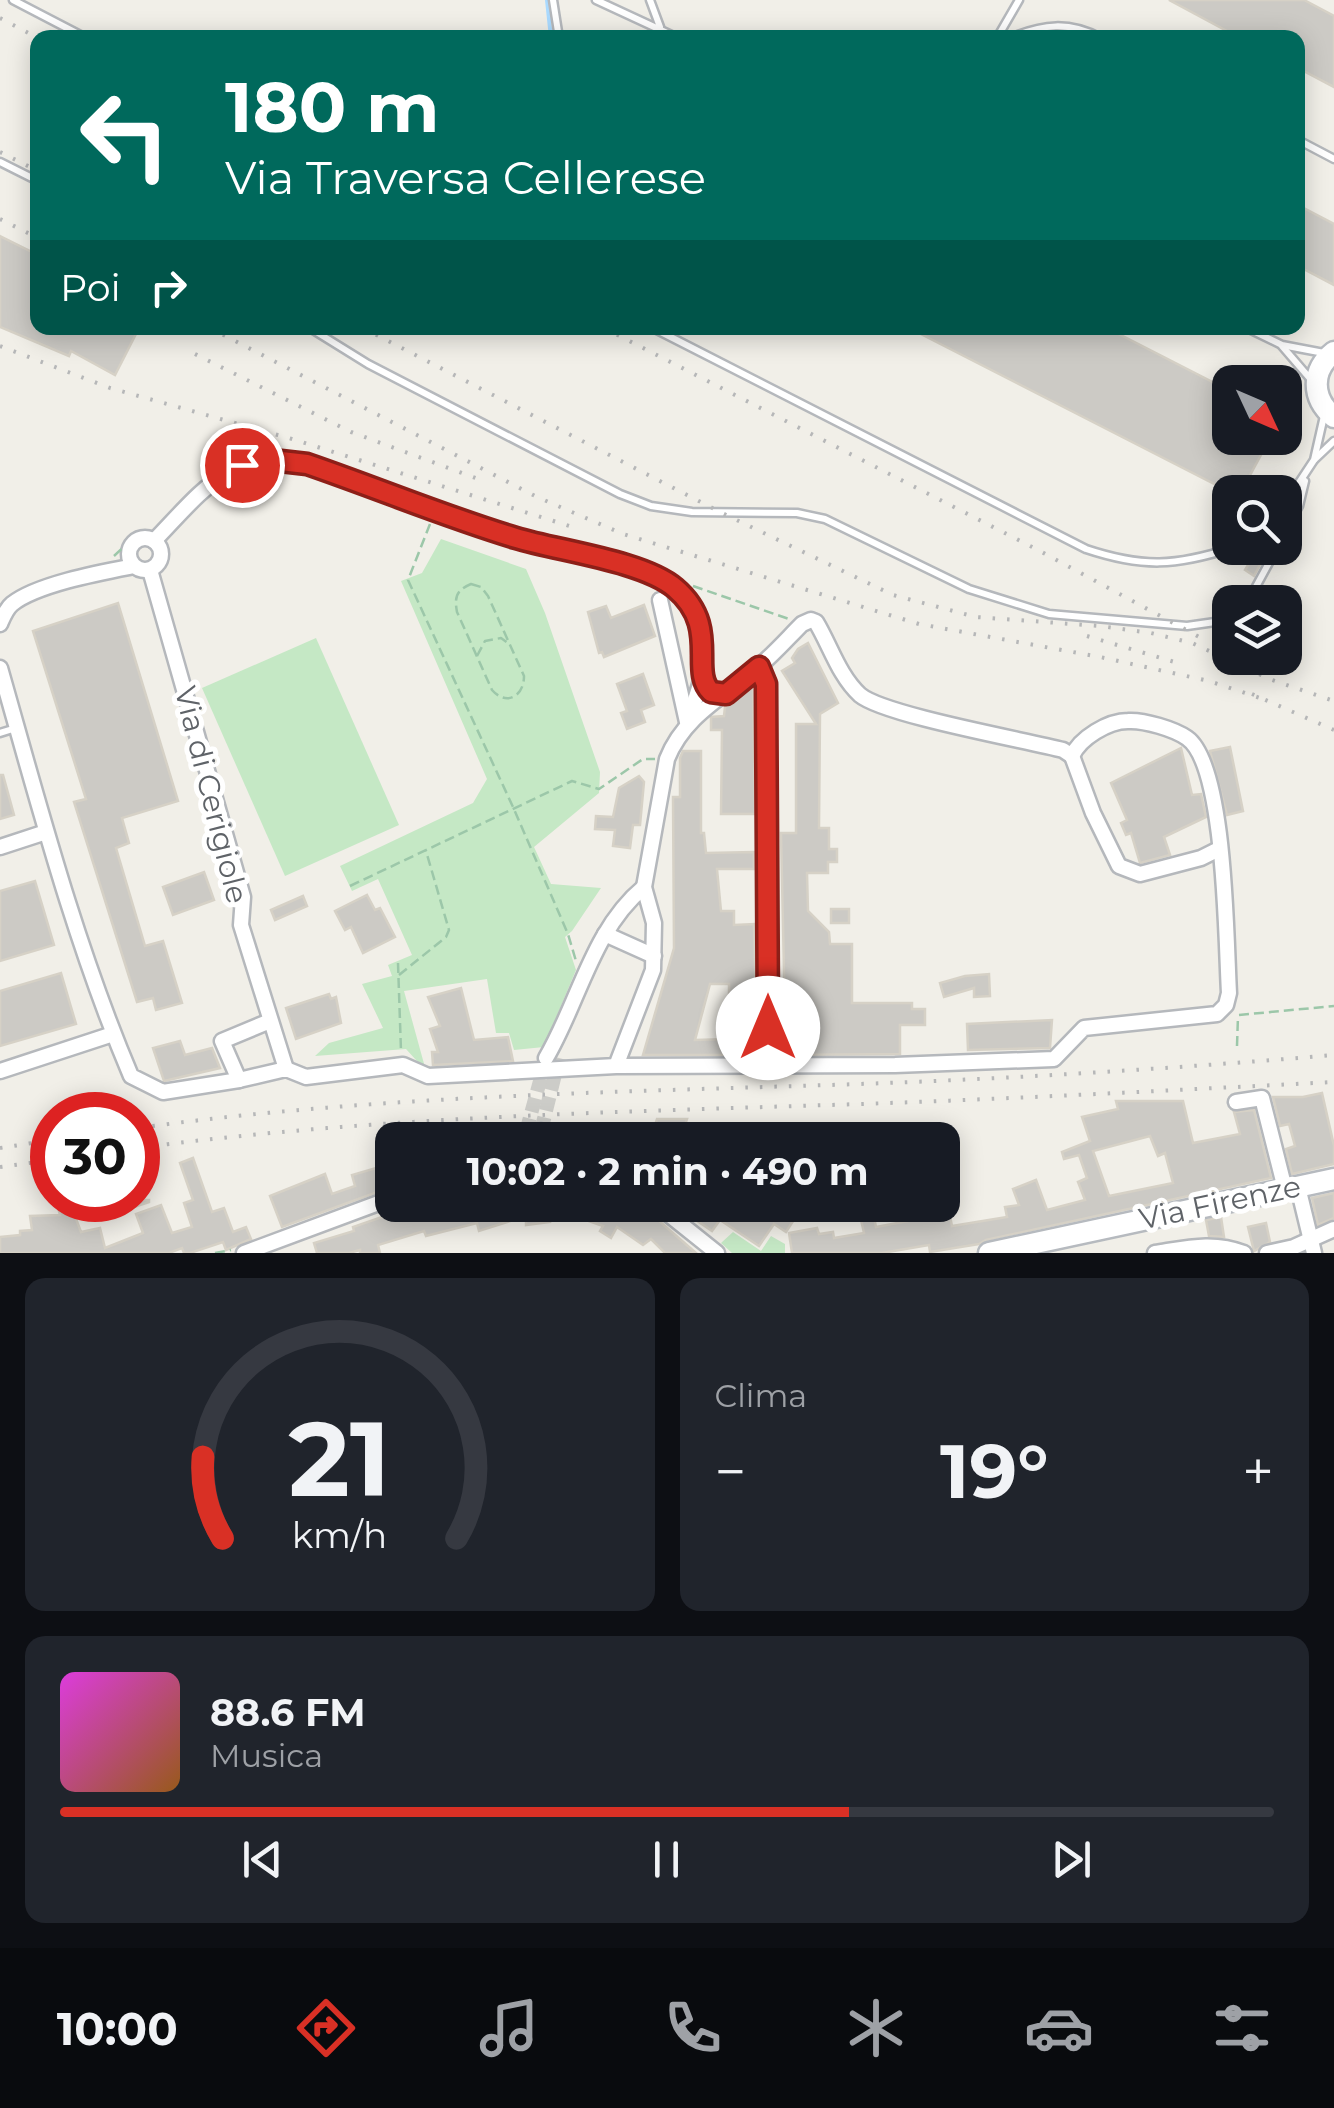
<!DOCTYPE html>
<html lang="it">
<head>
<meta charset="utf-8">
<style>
  body { margin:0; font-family:Montserrat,sans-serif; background:#20242c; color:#f1f3f6; height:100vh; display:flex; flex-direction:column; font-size:38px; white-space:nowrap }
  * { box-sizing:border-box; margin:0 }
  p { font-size:32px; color:#9ea1a6 }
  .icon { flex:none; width:55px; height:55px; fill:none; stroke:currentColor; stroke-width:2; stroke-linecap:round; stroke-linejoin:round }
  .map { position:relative; height:1253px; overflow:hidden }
  .side { display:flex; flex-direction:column; gap:25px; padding:25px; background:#0d0f14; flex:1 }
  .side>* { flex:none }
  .top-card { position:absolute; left:30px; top:30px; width:1275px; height:305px; border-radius:20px; box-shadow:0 5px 25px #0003; background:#00695c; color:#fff; overflow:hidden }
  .needle { width:65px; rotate:134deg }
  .buttons { position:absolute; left:1212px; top:365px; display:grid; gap:20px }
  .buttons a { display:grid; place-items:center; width:90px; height:90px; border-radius:20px; background:#171b24; box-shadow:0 5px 25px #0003; font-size:50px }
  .speed { position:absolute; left:30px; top:1092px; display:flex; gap:20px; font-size:50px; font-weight:700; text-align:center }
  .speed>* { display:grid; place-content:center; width:130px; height:130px; border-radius:50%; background:#171b24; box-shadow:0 5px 25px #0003; line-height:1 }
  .speed .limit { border:15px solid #d22; background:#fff; color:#111 }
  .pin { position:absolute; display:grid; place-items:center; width:85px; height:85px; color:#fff; margin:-42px; border:5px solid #fff; border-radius:50%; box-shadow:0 2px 10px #0007 }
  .me { position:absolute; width:110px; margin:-55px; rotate:0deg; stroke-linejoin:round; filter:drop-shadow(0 0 8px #0008) }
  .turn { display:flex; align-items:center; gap:35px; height:210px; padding:0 30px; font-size:45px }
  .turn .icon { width:130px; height:130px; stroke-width:2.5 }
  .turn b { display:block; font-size:70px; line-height:85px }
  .then { display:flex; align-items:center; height:95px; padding:0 30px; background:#0003; gap:20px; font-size:38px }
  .big { font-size:75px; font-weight:700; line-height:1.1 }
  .side .widget { flex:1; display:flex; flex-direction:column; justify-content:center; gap:15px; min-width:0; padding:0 35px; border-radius:20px; background:#20242c }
  .side .dial { align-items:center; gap:0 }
  .dial svg { height:260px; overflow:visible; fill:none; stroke:#363941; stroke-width:7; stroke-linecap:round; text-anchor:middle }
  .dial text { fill:#f1f3f6; stroke:none }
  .song { display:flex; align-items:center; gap:30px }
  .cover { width:120px; height:120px; border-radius:15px; background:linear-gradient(135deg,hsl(300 70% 55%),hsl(30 70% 35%)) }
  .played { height:10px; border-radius:5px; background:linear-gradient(90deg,#d93025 65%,#363941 65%) }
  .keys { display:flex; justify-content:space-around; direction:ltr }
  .heat { display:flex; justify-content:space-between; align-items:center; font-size:55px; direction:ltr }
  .side .tiles { flex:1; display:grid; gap:25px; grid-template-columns:1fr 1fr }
  .widget:last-child { grid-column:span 2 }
  .trip { position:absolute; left:375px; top:1122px; width:585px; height:100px; border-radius:20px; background:#171b24; box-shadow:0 5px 25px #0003; font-weight:700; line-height:100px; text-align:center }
  .tabs { display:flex; height:160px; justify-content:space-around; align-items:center; background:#090b0e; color:#9ea1a6 }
  .tabs .icon { width:70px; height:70px }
  .tabs .selected { color:#d93025 }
  .tabs b { font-size:45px; color:#f1f3f6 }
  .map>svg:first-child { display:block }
</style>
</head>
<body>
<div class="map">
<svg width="1334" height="1253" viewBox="0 0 1334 1253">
  <rect width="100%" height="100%" fill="#f1efe8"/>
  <g fill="#c5e8c5">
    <polygon points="441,539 526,569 545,613 600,772 599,793 534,847 551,884 601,888 572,931 565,937 576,970 544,1047 514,1050 509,1033 496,1033 487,979 404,991 426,1071 406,1049 315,1056 329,1043 383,1028 362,984 392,976 388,965 412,955 378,879 352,891 340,866 473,803 487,779 401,581 422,573"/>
    <polygon points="316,638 399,825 285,876 202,688"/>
    <polygon points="733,1232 761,1251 771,1236 785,1244 785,1253 732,1253 721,1243"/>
  </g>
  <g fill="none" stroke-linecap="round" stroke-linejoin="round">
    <polyline stroke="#aadaff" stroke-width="4" points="547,0 551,38"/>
  </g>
  <g fill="#cccac5" stroke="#d6d1c6" stroke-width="2.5" fill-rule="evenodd">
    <polygon points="1169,0 1304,0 1334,16 1334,87 1298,68 1298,38 1240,38"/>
    <polygon points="1298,205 1334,224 1334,285 1298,266"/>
    <polygon points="0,236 38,255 38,328 139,328 115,375 71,351 69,356 0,327"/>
    <polygon points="909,328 1107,328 1230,391 1230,438 1270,438 1241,492 1230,492"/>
    <polygon points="1256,552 1264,557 1254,576 1245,570"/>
    <polygon points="118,603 178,801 122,818 129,843 116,848 145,946 163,941 182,1003 156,1010 153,998 137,1002 74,802 86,799 33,631"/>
    <polygon points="644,605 655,636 604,657 602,652 599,653 588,612 606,606 611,618"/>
    <polygon points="808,643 838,703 820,714 819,828 829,828 829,849 837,849 837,862 828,862 828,873 807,873 808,911 829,932 830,944 852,944 852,1003 912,1003 912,1009 925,1009 925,1025 900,1025 900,1054 782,1055 781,1018 785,1018 781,833 796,833 796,724 816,724 782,671 795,663 792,658 798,649"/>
    <polygon points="643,674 654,705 641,710 645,722 627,729 621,713 627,711 617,684"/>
    <polygon points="753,687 755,814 721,814 722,730 711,730 711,717 724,716 725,707"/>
    <polygon points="1230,747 1243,811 1227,815 1210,751"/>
    <polygon points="1181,748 1192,795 1201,794 1206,817 1164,837 1170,855 1140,863 1131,833 1126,835 1121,823 1127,820 1111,783"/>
    <path d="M683 751H701V833H704L706 853 754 852V869H717L721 911H734V925L754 924 757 1055H643L674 948 673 797H680V758ZM710 984H729V1039L695 1040Z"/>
    <polygon points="0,775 3,775 14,815 0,819"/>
    <polygon points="639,776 644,782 640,825 633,825 630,848 613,846 615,830 595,829 596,816 613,817 619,788"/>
    <polygon points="204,872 214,900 173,915 163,887"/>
    <polygon points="35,881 54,945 0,961 0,891"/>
    <polygon points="367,895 375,910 380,908 395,937 363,953 351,927 345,930 335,911"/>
    <polygon points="303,896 307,906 275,920 271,910"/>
    <rect x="831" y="909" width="18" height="14"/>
    <polygon points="61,973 76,1024 0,1046 0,991"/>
    <polygon points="989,974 990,996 974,997 974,988 944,997 940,983 965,976"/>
    <polygon points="461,988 474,1040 508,1037 513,1061 433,1065 432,1052 438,1052 430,1029 440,1026 428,997"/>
    <polygon points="329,994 331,999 336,997 341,1023 296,1039 286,1008"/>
    <polygon points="1052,1020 1050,1048 968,1050 967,1024"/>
    <polygon points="180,1041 185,1055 212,1048 220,1068 164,1081 153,1048"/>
    <polygon points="1322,1093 1334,1146 1334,1164 1292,1174 1286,1149 1295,1146 1289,1124 1280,1126 1273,1097 1303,1097"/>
    <path d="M1116 1101H1183L1193 1143 1240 1134 1234 1112 1254 1110 1271 1178 986 1240 979 1244 930 1252 929 1245 882 1253H792L789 1233 817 1228 819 1234 833 1232 834 1238 864 1233 861 1220 874 1217 876 1227 924 1218 950 1216 952 1226 1007 1217 1005 1207 1019 1205 1013 1189 1036 1180 1047 1210 1085 1200 1078 1182 1087 1178 1079 1155 1064 1159 1062 1152 1090 1141 1082 1117 1118 1109ZM1150 1136 1158 1156 1165 1153 1173 1183 1109 1196 1093 1151Z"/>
    <polygon points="657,1119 687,1119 683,1131 704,1140 650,1140"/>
    <polygon points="490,1128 493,1140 457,1140 457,1136"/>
    <polygon points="193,1158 212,1212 224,1208 233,1232 246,1227 251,1239 226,1250 223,1242 190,1253 184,1253 182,1248 169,1253 0,1253 0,1237 20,1235 20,1231 32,1230 30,1216 60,1215 57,1204 69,1200 81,1232 100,1228 105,1248 143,1233 136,1214 161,1205 172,1233 192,1227 184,1203 193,1200 180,1163"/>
    <polygon points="376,1168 383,1190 282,1227 270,1196 325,1174 332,1194 355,1186 352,1175"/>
    <polygon points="1334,1193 1334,1218 1318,1225 1312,1198"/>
    <polygon points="108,1200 149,1200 149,1202 113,1214"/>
    <polygon points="438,1205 554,1205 554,1208 548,1209 550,1222 526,1225 526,1216 479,1231 477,1223 426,1236 424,1231 378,1245 380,1253 360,1253 360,1250 349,1253 317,1253 314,1243 354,1231 353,1227 411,1207 412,1212"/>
    <polygon points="589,1205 647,1205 650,1213 696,1253 665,1253 651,1239 643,1245 617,1227 611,1238 600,1231 603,1226 583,1219"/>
    <polygon points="674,1205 775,1205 795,1218 786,1232 774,1224 759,1246 720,1220 712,1231"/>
    <polygon points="1221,1217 1224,1237 1209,1236 1206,1220"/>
    <polygon points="1266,1223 1270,1242 1254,1251 1248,1227"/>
  </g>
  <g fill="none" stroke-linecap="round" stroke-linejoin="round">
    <g stroke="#ccccc8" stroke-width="14" stroke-dasharray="14 7" stroke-linecap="butt">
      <polyline points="541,1131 559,1058"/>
      <polyline points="526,1132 546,1059"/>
    </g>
    <defs>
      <g id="lane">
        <polyline points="13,0 86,38"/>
        <polyline points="553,0 559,38"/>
        <polyline points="596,0 678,38"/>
        <polyline points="650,0 660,27"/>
        <polyline points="997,38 1019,0"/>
        <path d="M1010 38C1043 24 1069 21 1101 38"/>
        <polyline points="1298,140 1334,159"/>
        <polyline points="0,162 38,181"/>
        <polyline points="310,328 368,364 620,494 651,506 692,512 797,513 825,519 969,589 1049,614 1187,626 1215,622 1230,611"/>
        <path d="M653 328 1086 549C1143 568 1176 566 1232 548"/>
        <polyline points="1247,328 1282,345 1324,353"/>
        <polyline points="1282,346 1313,382"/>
        <polyline points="1315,459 1334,441"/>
        <polyline points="1285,504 1314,460 1324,416"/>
        <polyline points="1285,532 1299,506 1305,481"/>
        <polyline points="1241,602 1252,594 1277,548"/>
        <polyline points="0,733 16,728"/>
      </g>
      <g id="street">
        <circle cx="145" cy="554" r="16"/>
        <path d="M154 541C206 487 226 453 307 464L516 538 647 572C691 590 711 630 702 676 699 691 692 707 688 722"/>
        <polyline points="150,570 243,897 241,925 286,1069"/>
        <polyline points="660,600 687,722"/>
        <path d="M0 624C3 617 6 609 12 604 37 584 103 572 134 566"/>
        <polyline points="759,667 766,684 768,1067"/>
        <path d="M0 668C39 805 75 944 131 1076L163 1092 239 1080 286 1069 306 1077 403 1065 428 1076 616 1066 895 1065 1054 1059 1084 1028 1217 1014 1226 1005 1229 993C1226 944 1226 765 1187 738 1174 729 1144 720 1128 721 1108 721 1080 738 1072 756L1063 750C1024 740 884 715 860 695 839 676 830 645 816 622L811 620 802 624C787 639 773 655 756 669 723 697 684 716 667 759L644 887 654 923 653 970 616 1066"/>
        <polyline points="1072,756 1093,813 1119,866 1140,874 1201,858 1219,849"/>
        <polyline points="0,847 46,832"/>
        <polyline points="605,934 654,956"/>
        <path d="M546 1058C579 1002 592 930 644 887"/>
        <polyline points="0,1071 113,1034"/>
        <polyline points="239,1080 222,1041 270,1021"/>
        <polyline points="1236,1102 1262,1098 1285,1189"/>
        <polyline points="541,1131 541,1140"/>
        <polyline points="522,1140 526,1132"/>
        <polyline points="1298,1187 1314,1253"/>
        <polyline points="657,1205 717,1253"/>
        <polyline points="244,1253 392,1198"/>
        <path d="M1155 1253C1187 1248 1213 1241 1244 1253"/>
        <polyline points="1267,1253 1294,1247 1334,1229"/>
      </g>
      <g id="secondary">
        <path d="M1334 352C1311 370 1311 398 1334 417"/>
        <polyline points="989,1253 1334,1179"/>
      </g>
    </defs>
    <use href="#lane" stroke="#b5b8bc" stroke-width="11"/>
    <use href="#street" stroke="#b5b8bc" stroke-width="19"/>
    <use href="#secondary" stroke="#b6babf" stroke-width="25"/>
    <g stroke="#9cc7a9" stroke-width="2.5" stroke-dasharray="10 5" stroke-linecap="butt">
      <polyline points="430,524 408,580 513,807 568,934 576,961"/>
      <polyline points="114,556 132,539 139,537"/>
      <path d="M471 584 481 587 488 596 524 676C524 697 506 706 492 690L457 612C454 596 457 590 471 584Z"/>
      <polyline points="693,586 789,619"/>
      <polyline points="477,656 485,641 501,638 508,643"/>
      <polyline points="350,886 572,781 599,789 643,759 655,759"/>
      <polyline points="398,963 401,1051"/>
      <polyline points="399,975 446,937 449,930 426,851"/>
      <polyline points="1239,1015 1334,1006"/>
      <polyline points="1237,1046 1238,1016"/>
      <polyline points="215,1253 231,1250"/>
    </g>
    <use href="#lane" stroke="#fff" stroke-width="6"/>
    <use href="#street" stroke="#fff" stroke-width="14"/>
    <use href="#secondary" stroke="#fff" stroke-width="20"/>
    <g stroke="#b6b7b8" stroke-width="4" stroke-dasharray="2.5 12" stroke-linecap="butt">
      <polyline points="0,18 38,38"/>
      <polyline points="0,152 38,171"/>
      <polyline points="0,219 38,238"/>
      <polyline points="210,328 537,497 623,534 919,624 1100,657 1209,681 1263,699"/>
      <polyline points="363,328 722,513 893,595 976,617 1100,626 1151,633 1192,643 1272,680 1334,701"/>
      <polyline points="604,328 1038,550 1203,639"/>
      <polyline points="0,346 110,388 292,439 579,529"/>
      <polyline points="195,354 351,432 481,480"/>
      <polyline points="1087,636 1178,663"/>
      <polyline points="1252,694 1334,730"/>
      <path d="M138 1128C356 1098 576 1093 796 1086 976 1081 1155 1070 1334 1055"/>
      <polyline points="0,1148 52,1140"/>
      <path d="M138 1148C356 1119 576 1113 796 1106 975 1101 1155 1091 1334 1082"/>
      <polyline points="0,1167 52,1160"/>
    </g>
  </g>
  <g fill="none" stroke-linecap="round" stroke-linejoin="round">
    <defs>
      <path id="route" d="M242 465 272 460 307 464C377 488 446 517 516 538 559 551 643 561 675 588 721 627 689 670 711 692L726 694 759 667 766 684 768 1028"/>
    </defs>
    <use href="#route" stroke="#8d1f18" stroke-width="25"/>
    <use href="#route" stroke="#d93025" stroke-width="18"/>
  </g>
  <g text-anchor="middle" stroke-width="10" stroke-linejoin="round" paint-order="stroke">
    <g font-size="30" fill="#5f6368" stroke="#fff">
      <text transform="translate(211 795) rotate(76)" y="10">Via di Cerigiole</text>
      <text transform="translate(1220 1203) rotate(-12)" y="10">Via Firenze</text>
    </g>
  </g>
</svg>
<div class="buttons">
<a><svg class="needle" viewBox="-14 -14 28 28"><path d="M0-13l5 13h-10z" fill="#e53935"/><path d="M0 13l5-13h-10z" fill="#9ea1a6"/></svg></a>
<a><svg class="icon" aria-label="search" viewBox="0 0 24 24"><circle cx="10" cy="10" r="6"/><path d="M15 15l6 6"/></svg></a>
<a><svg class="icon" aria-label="layers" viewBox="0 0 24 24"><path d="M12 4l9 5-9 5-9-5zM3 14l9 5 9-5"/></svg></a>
</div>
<div class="speed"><div class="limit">30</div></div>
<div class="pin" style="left:242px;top:465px;background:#d93025"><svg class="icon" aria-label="arrive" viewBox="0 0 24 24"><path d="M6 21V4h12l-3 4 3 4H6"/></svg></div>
<svg class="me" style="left:768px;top:1028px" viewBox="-20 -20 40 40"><circle r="19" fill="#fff"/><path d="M0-13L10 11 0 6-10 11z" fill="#d93025"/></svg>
<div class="trip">10:02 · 2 min · 490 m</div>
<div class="top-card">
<div class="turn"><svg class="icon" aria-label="left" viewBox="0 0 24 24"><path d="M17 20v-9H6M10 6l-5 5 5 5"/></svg><div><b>180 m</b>Via Traversa Cellerese</div></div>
<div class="then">Poi<svg class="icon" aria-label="right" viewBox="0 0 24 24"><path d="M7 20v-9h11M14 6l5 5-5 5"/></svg></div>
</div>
</div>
<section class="side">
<div class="tiles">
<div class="widget dial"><svg viewBox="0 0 100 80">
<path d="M14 69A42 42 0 1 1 86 69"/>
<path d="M14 69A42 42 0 0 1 8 44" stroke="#d93025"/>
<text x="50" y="56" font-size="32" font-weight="700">21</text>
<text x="50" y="72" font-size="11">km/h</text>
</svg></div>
<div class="widget"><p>Clima</p>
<div class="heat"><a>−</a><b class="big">19°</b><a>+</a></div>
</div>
<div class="widget">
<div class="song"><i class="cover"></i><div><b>88.6 FM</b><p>Musica</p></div></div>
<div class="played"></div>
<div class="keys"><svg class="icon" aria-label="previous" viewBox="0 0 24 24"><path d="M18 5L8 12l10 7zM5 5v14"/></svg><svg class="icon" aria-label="pause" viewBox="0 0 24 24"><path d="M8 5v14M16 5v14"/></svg><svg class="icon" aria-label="next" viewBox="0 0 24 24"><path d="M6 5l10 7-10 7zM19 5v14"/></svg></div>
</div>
</div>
</section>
<nav class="tabs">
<b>10:00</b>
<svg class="icon selected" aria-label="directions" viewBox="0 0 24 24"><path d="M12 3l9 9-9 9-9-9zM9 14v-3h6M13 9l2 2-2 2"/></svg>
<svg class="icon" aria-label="music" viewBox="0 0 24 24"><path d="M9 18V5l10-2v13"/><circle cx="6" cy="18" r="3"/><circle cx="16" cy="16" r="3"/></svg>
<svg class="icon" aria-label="phone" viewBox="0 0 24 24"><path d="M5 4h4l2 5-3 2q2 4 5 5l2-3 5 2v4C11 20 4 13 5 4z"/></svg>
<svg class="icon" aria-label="climate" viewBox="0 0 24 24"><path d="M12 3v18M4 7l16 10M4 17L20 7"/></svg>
<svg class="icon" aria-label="car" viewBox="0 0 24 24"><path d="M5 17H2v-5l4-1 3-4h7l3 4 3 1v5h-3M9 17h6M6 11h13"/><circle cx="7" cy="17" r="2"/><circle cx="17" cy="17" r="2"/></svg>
<svg class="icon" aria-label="filters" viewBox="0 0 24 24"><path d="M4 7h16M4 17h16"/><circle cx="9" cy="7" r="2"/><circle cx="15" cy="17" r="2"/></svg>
</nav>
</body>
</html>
